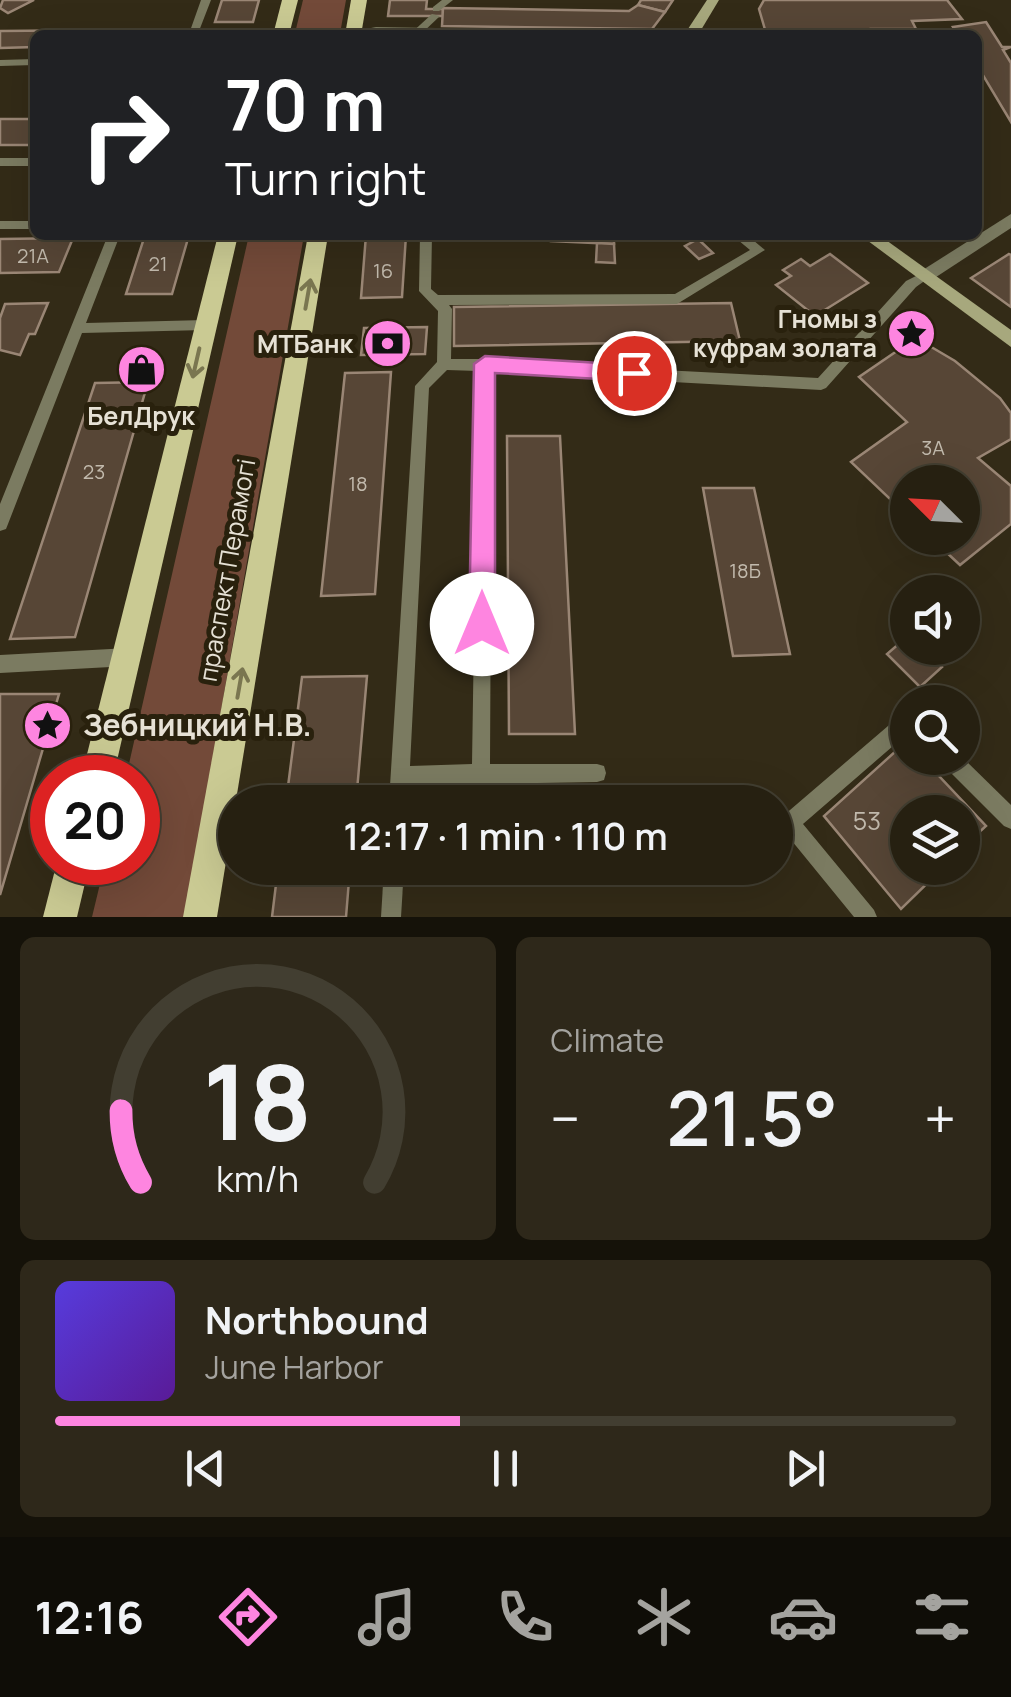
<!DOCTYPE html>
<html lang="en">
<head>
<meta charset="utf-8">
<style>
  body { margin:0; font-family:Manrope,sans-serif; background:#2e281a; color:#f1f3f6; height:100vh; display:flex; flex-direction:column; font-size:38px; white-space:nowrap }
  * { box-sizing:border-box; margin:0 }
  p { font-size:32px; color:#a4a39f }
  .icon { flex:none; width:55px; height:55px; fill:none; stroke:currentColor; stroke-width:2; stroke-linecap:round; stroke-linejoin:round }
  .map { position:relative; height:917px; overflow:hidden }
  .drawer { display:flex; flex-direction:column; gap:20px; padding:20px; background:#151209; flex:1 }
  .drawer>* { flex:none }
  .hud { position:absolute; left:30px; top:30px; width:952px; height:210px; border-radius:15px; box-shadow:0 10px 40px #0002,0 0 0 2px #423e31; background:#202124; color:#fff; overflow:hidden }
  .needle { width:65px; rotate:294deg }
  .fabs { position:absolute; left:890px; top:465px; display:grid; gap:20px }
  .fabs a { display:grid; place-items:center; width:90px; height:90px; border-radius:50%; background:#262011; box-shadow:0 10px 40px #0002,0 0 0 2px #423e31; font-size:50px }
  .speed { position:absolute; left:30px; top:755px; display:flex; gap:20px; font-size:50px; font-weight:700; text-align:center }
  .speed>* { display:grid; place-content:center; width:130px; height:130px; border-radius:50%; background:#262011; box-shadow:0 10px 40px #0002,0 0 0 2px #423e31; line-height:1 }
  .speed .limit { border:15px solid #d22; background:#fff; color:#111 }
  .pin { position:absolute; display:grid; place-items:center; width:85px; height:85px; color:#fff; margin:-42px; border:5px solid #fff; border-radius:50%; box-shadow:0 2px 10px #0007 }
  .me { position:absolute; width:110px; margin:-55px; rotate:0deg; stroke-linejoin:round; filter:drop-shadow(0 0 8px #0008) }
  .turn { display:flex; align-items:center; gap:35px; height:210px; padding:0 30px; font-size:45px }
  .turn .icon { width:130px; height:130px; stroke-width:2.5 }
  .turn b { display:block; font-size:70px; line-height:85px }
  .big { font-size:75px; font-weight:600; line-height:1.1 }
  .drawer .widget { flex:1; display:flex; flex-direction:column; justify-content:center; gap:15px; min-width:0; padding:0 35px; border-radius:15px; background:#2e281a }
  .drawer .dial { align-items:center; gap:0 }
  .dial svg { height:260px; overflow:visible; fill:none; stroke:#423e31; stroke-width:7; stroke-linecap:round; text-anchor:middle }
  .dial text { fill:#f1f3f6; stroke:none }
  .song { display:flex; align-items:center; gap:30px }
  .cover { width:120px; height:120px; border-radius:15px; background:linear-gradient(135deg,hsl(250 70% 55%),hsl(270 70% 35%)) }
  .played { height:10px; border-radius:5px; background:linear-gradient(90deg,#fe85e0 45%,#423e31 45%) }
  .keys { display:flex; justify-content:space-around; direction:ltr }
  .heat { display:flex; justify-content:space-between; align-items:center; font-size:55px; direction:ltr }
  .drawer .tiles { flex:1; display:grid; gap:20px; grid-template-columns:1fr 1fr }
  .widget:last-child { grid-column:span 2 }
  .trip { position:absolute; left:218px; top:785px; width:575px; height:100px; border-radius:50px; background:#262011; box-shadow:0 10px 40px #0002,0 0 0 2px #423e31; font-weight:600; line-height:100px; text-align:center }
  .tabs { display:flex; height:160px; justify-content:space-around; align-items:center; background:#0f0d07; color:#a4a39f }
  .tabs .icon { width:70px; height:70px }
  .tabs .selected { color:#fe85e0 }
  .tabs b { font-size:45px; color:#f1f3f6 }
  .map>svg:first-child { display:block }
</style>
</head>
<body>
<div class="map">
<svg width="1011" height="917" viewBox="0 0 1011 917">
  <rect width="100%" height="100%" fill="#332b17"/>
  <g fill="#734a39">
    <polygon points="303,0 346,0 341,28 296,29"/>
    <polygon points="249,235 304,235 185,917 92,917 105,863 138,862 138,778 126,777"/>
  </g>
  <g fill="#574636" stroke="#9a8675" stroke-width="2.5">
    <polygon points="34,0 8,13 0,8 3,0"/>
    <polygon points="222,0 259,0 253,22 215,22"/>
    <polygon points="390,0 427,0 426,9 443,9 443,16 388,16"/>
    <polygon points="641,0 673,0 665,12 638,5"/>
    <polygon points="764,0 947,0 962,19 912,21 916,29 871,29 872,33 766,33 759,9"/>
    <polygon points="638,5 665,12 652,29 442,26 443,8 629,11"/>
    <polygon points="986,22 1002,47 1011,47 1003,50 1011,63 1011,122 978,67 978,35 958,35 953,27"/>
    <polygon points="109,30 107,35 35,35 35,47 0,48 0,31"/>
    <rect x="0" y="119" width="35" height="26"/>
    <polygon points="145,235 189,235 172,294 126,294"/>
    <polygon points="366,235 406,235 402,297 361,298"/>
    <polygon points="552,235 614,235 614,244 551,241"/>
    <polygon points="73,238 59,272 0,273 0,239"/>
    <polygon points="698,239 713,253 699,259 685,246"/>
    <polygon points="597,243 614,244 615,263 596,262"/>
    <polygon points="830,254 868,283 815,316 776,285 791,276 783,270 801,259 810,266"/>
    <polygon points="1009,254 1011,255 1011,307 971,278"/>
    <polygon points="48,303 35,334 29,334 20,355 0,350 0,318 5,304"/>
    <polygon points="731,303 740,341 454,346 454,307"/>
    <polygon points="427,327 425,354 361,355 364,328"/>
    <polygon points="916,338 955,361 1000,398 1011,413 1011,439 978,458 1011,486 1011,524 960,565 931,538 962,538 962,482 908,482 908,516 851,462 907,422 859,377"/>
    <polygon points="391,372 375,594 321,596 345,373"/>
    <polygon points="148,382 75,637 10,639 95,383"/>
    <polygon points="507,436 560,436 575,734 509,734"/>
    <polygon points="703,488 754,488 790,654 733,656"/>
    <polygon points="908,636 908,648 922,648 942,667 920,687 887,654"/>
    <polygon points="367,676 356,802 286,802 302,677"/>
    <polygon points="0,694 59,694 0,895"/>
    <polygon points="907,741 908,758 922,758 986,826 962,848 962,812 908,812 908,868 943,868 901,909 824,816"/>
    <polygon points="278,868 350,868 346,917 272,917"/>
  </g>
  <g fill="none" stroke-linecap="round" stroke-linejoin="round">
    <g fill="#7b7b61" fill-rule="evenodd">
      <polygon points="201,0 211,0 199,31 221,32 226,35 118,35 125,29 190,31"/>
      <polygon points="442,0 453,0 439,11 433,11 433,7"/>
      <polygon points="432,14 440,16 420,35 409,35"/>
      <polygon points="35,59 35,65 0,66 0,60"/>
      <rect x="0" y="158" width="35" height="8"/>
      <rect x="0" y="221" width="35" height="8"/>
      <polygon points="108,235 120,235 86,323 205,320 212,325 205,330 82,333 8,524 6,529 0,531 0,504"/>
      <path d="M420 235H432L431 289 438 295 675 294 750 250 732 235H747L765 250 677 304 449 305 452 309 451 359H485L490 361 818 378 906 281 924 272 930 277 916 287 826 388 821 390 492 372 490 764H597L604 766 606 773 604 780 597 782 409 785 408 802H389L415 386 437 362 438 311 419 291ZM447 370 478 371 472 764 410 766 429 388Z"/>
      <polygon points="129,648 135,651 138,657 135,663 129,666 0,673 0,655"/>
      <polygon points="908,711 908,733 803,824 874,910 877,917 854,917 783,830 780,823 783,816 902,714"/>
      <polygon points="962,757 1011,805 1011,829 1004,826 943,765 941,758"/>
      <polygon points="384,868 404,868 401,917 381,917"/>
    </g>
    <g fill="#7b7b61" fill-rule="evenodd">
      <polygon points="376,27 621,31 628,35 371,34 371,28"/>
      <polygon points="1011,214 1011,228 930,281 918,281 918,273"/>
    </g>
    <g fill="#a7a87d" fill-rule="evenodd">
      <polygon points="707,0 719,0 698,35 684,35"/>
      <polygon points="860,235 879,235 1011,330 1011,347"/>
    </g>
    <g fill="#caca93" fill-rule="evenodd">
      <polygon points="282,0 298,0 289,35 273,35"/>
      <polygon points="351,0 367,0 361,35 345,35"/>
      <polygon points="218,235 238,235 113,778 81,778"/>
      <polygon points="308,235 328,235 217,917 183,917"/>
      <polygon points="57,862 90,862 77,917 43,917"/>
    </g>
  </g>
  <defs><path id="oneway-shaft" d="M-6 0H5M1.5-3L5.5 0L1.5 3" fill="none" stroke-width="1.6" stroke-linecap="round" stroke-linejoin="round" transform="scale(2.5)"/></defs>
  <g stroke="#7a7650">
    <use href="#oneway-shaft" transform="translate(308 294) rotate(-80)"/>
    <use href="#oneway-shaft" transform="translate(196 363) rotate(103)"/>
    <use href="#oneway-shaft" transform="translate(240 683) rotate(-80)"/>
  </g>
  <polygon fill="#fe85e0" stroke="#a55692" stroke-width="2.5" points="485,356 634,365 645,373 634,381 495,373 495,624 491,633 482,637 473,633 469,624 474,364"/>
  <defs>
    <symbol id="sight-disc" viewBox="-11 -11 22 22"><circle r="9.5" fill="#fe85e0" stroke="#29210d"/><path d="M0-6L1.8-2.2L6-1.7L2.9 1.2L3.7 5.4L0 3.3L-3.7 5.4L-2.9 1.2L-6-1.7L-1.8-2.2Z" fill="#111"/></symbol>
    <symbol id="bank-disc" viewBox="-11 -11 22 22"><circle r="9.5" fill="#fe85e0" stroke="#29210d"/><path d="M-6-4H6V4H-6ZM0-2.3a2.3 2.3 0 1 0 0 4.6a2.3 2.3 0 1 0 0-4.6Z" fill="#111"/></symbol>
    <symbol id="shop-disc" viewBox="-11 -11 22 22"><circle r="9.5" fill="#fe85e0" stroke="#29210d"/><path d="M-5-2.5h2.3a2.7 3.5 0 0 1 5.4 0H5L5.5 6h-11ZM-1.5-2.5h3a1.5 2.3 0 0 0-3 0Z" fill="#111"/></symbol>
  </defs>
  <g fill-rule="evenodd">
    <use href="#sight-disc" x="884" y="306" width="55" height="55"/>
    <use href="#bank-disc" x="360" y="316" width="55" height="55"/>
    <use href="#shop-disc" x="114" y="342" width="55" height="55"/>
    <use href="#sight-disc" x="20" y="698" width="55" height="55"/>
  </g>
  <g text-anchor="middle" stroke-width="10" stroke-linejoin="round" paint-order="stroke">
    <g font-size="20" fill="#c2baad">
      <text x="33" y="263">21А</text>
      <text x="158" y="271">21</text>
      <text x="383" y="278">16</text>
      <text x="933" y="455">3А</text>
      <text x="94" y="479">23</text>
      <text x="358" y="491">18</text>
      <text x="745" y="578">18Б</text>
    </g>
    <g font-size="25" font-weight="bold" fill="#e6e1d5" stroke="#29210d" text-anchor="end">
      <text x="877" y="328">Гномы з<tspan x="877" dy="29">куфрам золата</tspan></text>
      <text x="353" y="353">МТБанк</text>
      <text x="141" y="425" text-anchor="middle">БелДрук</text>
    </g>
    <g font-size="25" fill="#e6e1d5" stroke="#29210d">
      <text transform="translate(227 570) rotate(-80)" y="9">праспект Перамогі</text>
    </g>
    <g font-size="25" fill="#c2baad">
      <text x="867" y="830">53</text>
    </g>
    <g font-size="30" font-weight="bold" fill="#e6e1d5" stroke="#29210d" text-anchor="start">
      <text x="83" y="736">Зебницкий Н.В.</text>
    </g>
  </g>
</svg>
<div class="fabs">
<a><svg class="needle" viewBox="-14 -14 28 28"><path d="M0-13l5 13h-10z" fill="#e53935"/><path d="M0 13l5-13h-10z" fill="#a4a39f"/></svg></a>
<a><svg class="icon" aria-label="sound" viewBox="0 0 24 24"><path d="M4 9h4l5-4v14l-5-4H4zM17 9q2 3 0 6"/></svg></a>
<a><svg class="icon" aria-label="search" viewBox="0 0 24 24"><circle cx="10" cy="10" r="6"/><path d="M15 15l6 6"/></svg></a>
<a><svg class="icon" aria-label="layers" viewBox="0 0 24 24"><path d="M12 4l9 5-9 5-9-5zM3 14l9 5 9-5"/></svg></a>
</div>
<div class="speed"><div class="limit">20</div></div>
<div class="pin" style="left:634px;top:373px;background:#d93025"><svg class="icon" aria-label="arrive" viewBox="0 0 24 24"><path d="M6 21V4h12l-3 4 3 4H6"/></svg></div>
<svg class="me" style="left:482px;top:624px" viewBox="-20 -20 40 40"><circle r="19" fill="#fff"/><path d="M0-13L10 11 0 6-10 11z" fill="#fe85e0"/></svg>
<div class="trip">12:17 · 1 min · 110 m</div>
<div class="hud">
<div class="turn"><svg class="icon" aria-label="right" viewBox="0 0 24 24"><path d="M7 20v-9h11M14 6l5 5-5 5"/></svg><div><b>70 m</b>Turn right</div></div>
</div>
</div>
<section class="drawer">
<div class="tiles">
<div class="widget dial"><svg viewBox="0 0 100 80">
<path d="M14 69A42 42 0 1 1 86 69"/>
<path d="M14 69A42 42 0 0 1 8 47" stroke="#fe85e0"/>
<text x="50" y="56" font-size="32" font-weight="700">18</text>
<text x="50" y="72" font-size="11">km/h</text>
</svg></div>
<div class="widget"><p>Climate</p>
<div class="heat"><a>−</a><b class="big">21.5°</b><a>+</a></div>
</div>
<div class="widget">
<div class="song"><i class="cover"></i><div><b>Northbound</b><p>June Harbor</p></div></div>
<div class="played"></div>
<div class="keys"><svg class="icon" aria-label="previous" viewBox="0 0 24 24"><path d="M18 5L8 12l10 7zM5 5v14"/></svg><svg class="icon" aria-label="pause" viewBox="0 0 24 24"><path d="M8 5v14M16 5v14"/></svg><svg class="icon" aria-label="next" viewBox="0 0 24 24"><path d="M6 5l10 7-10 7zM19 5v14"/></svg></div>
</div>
</div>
</section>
<nav class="tabs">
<b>12:16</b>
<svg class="icon selected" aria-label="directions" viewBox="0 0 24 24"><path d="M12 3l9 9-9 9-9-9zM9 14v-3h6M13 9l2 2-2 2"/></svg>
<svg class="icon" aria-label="music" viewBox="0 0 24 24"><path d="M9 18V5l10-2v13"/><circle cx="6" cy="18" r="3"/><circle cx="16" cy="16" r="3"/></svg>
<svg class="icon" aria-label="phone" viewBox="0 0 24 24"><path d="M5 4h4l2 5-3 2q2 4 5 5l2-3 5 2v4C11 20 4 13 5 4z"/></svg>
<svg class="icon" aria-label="climate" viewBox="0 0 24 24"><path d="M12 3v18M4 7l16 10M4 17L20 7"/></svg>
<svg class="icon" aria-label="car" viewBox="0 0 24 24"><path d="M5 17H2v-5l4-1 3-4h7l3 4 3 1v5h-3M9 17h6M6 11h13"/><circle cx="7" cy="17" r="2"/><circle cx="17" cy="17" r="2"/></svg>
<svg class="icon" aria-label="filters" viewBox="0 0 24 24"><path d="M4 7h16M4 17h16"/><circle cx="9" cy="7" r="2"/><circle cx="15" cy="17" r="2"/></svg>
</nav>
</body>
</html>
